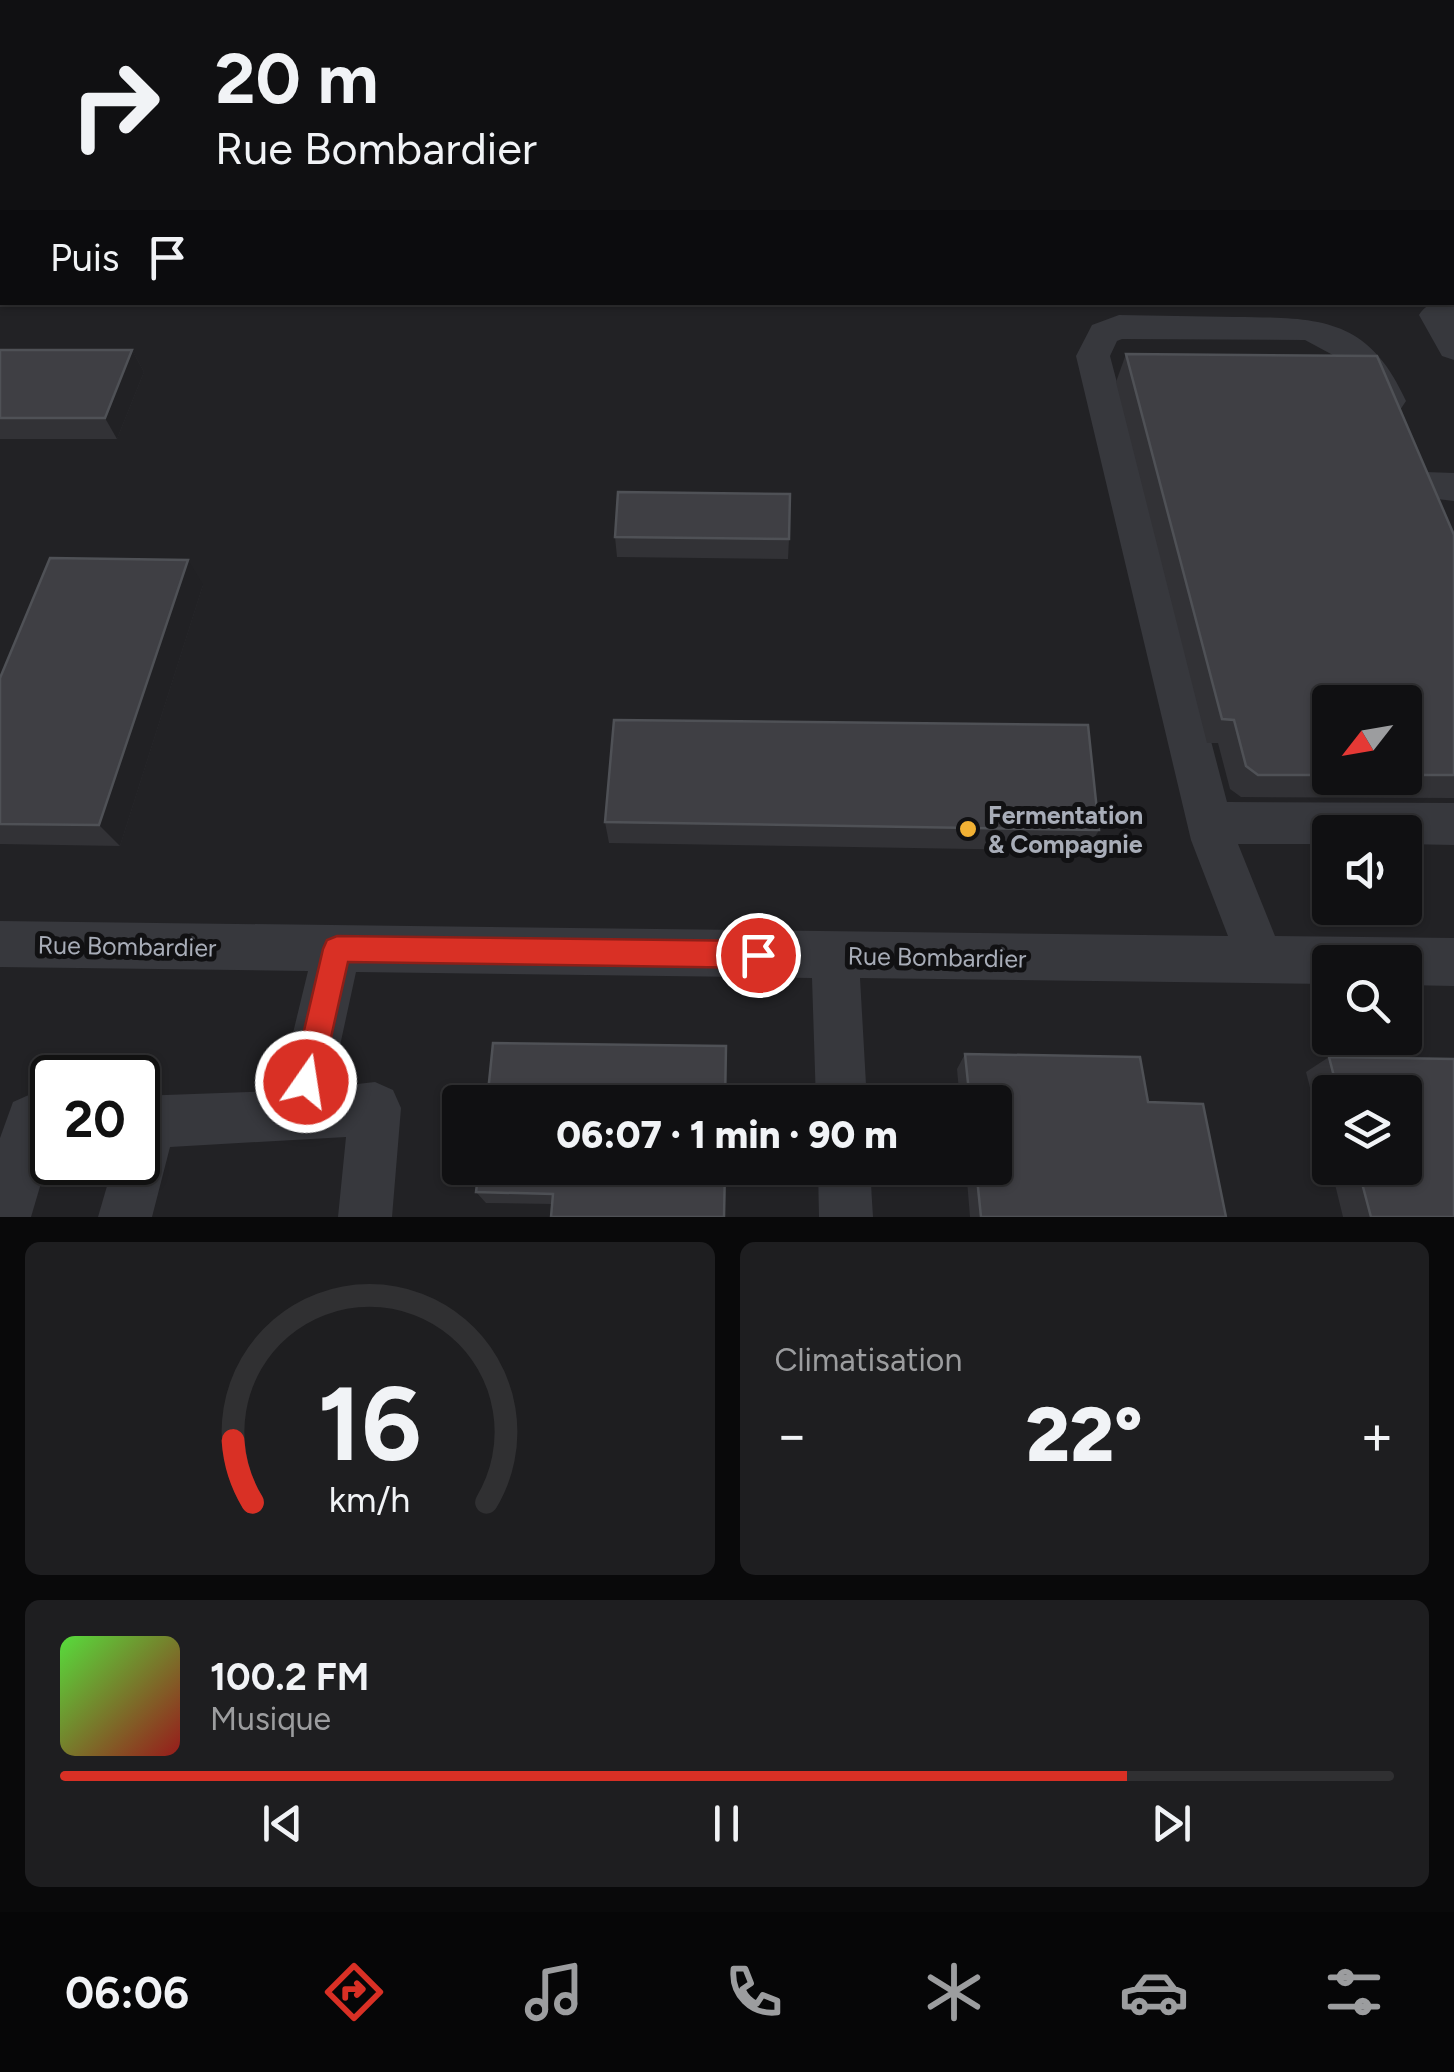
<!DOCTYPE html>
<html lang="fr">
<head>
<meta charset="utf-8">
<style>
  body { margin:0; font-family:Figtree,sans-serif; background:#1e1e20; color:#f1f3f6; height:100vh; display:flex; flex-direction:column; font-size:38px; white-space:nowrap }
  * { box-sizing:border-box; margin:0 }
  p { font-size:32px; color:#9c9d9f }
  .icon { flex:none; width:55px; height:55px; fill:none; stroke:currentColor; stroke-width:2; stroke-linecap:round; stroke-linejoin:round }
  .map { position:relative; height:1217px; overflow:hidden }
  .side { display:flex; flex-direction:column; gap:25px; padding:25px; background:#09090a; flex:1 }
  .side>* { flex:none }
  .banner { position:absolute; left:0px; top:0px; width:1455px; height:305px; box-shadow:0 2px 8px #0004,0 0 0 2px #303032; background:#101012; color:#f1f3f6; overflow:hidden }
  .needle { width:65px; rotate:239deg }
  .buttons { position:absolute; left:1312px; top:685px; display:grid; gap:20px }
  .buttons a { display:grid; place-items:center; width:110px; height:110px; border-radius:10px; background:#101012; box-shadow:0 2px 8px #0004,0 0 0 2px #303032; font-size:50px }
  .speed { position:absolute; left:30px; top:1055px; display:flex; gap:20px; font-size:50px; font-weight:700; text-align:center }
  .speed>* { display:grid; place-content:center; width:130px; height:130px; border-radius:50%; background:#101012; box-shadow:0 2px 8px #0004,0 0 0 2px #303032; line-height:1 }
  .speed .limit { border:5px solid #111; border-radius:15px; background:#fff; color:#111 }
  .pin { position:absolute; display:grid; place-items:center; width:85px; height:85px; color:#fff; margin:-42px; border:5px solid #fff; border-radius:50%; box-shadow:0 2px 10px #0007 }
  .me { position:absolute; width:110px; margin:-55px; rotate:13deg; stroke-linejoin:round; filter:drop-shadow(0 0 8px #0008) }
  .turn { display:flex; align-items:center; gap:35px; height:210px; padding:0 50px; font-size:45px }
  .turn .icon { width:130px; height:130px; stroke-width:2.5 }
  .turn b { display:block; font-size:70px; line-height:85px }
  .then { display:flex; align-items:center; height:95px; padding:0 50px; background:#0003; gap:20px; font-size:38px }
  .big { font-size:75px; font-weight:800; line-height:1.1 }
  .side .card { flex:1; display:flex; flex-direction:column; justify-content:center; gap:15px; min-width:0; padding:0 35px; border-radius:15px; background:#1e1e20 }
  .side .dial { align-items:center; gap:0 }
  .dial svg { height:260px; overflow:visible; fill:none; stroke:#303032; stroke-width:7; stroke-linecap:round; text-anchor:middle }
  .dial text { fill:#f1f3f6; stroke:none }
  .song { display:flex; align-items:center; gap:30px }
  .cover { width:120px; height:120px; border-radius:15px; background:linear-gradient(135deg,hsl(110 70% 55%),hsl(0 70% 35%)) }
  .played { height:10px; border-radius:5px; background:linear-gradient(90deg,#d93025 80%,#303032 80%) }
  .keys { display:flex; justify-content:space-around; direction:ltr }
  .heat { display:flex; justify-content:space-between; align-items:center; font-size:55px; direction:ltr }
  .side .tiles { flex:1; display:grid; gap:25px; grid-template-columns:1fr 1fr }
  .card:last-child { grid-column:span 2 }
  .trip { position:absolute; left:442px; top:1085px; width:570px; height:100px; border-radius:10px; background:#101012; box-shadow:0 2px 8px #0004,0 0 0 2px #303032; font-weight:800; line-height:100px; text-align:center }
  .tab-bar { display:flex; height:160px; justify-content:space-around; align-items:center; background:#060607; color:#9c9d9f }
  .tab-bar .icon { width:70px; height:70px }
  .tab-bar .selected { color:#d93025 }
  .tab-bar b { font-size:45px; color:#f1f3f6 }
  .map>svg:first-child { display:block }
</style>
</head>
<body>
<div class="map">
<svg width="1454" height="1217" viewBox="0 0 1454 1217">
  <rect width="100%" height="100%" fill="#161618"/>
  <path fill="#222225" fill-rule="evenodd" d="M0 0H1454V1217H0ZM2 2H1452V302H2ZM1330 702H1405V778H1330ZM1330 832H1405V908H1330ZM1330 962H1405V1038H1330ZM52 1078H138V1162H52ZM1330 1092H1405V1168H1330ZM460 1102H995V1168H460Z"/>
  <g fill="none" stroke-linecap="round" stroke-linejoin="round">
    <g fill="#37383d" fill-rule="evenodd">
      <rect x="1452" y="18" width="2" height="16"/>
      <path d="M1454 296V360L1442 356 1419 315C1427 302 1438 302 1452 302Z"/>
      <path d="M1119 315C1158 316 1196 316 1235 317 1317 318 1368 316 1406 401L1400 410 1388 414 1376 410 1363 384 1344 361 1305 340 1122 339 1117 341 1110 356 1227 802 1454 803V845L1405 844V832H1330V844H1238L1275 936 1454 938V986L1405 985V962H1330V984L860 978 867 1102H816L812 978 356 972 331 1087 375 1082 393 1090 401 1108 392 1217H338L346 1137 170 1147 152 1217H98L114 1162H138V1096L279 1091 308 971 0 967V921L1228 936 1191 840 1076 356 1092 325Z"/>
      <polygon points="1425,472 1454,473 1454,501 1412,496 1406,486 1412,476"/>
      <polygon points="31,1094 52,1094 52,1146 31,1217 0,1217 0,1138 13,1102"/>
      <polygon points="818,1168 870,1168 873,1217 819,1217"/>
    </g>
  </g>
  <g fill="#323236" fill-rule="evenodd">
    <rect x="1452" y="42" width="2" height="219"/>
    <rect x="0" y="212" width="2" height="87"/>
    <polygon points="0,350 132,350 144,372 117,439 0,439"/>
    <path d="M1126 354 1454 535V798L1241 797 1230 789 1218 743H1207L1116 382ZM1330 702H1405V778H1330Z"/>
    <polygon points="615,537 789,539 788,559 617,557"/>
    <polygon points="203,585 120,846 0,844 0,678"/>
    <polygon points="605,822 1099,830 1087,851 609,843"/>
    <polygon points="965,1054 1148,1102 1226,1217 970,1217 966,1168 995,1168 995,1102 960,1102 957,1069"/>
    <polygon points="1329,1057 1454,1059 1454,1217 1343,1217 1331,1168 1405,1168 1405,1092 1330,1092 1330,1165 1306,1072"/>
    <polygon points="479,1168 724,1217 552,1204 486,1203 476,1192"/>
  </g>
  <g fill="#212124">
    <polygon points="278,0 298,0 297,2 277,2"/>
    <polygon points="132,350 144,372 117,439 105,418"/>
    <polygon points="188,560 203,585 120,846 99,825"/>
  </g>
  <g fill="#3f3f44" stroke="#4f5156" stroke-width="2.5">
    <polygon points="188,0 278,0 277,2 187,2"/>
    <rect x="1452" y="42" width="2" height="190"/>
    <rect x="0" y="212" width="2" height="59"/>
    <polygon points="0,350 132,350 105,418 0,418"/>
    <polygon points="1126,354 1377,356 1454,535 1454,775 1405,775 1405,702 1330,702 1330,775 1258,775 1246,766 1234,720 1222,719"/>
    <polygon points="618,492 790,494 789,539 615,537"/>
    <polygon points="50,558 188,560 99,825 0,824 0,678"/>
    <polygon points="614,720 1088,725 1099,830 605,822"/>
    <polygon points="493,1043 726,1046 725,1102 487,1102"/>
    <polygon points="965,1054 1140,1057 1148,1102 1203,1104 1226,1217 981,1217 976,1168 995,1168 995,1102 970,1102"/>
    <polygon points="1329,1057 1454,1059 1454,1217 1371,1217 1358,1168 1405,1168 1405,1092 1338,1092"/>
    <polygon points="479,1168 725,1168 724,1217 551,1217 553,1194 476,1192"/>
  </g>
  <polygon fill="#d93025" stroke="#8d1f18" stroke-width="2.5" points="337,936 758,941 768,945 772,955 768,964 758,968 348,962 321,1082 316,1092 306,1097 296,1092 292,1082 323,949 327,940"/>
  <circle fill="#f2b134" stroke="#111113" stroke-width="4" cx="968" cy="829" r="10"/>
  <g text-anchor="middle" stroke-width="10" stroke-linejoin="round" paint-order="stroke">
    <g font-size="25" font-weight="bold" fill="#a8adb8" stroke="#111113" text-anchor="start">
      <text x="988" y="824">Fermentation<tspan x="988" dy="29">&amp; Compagnie</tspan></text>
    </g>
    <g font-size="25" fill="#a8adb8" stroke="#111113">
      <text transform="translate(127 946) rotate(1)" y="9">Rue Bombardier</text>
      <text transform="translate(937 957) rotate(1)" y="9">Rue Bombardier</text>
    </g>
  </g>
</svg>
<div class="buttons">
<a><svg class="needle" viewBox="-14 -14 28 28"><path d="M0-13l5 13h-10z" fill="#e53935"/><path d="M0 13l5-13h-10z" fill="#9c9d9f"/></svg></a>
<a><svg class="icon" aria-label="sound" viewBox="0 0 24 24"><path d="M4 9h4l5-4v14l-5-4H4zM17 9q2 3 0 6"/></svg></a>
<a><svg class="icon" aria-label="search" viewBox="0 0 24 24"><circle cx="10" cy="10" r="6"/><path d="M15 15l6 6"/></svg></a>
<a><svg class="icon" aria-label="layers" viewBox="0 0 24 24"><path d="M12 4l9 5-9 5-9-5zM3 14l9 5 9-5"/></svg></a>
</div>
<div class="speed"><div class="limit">20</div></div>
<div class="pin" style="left:758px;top:955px;background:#d93025"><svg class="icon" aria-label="arrive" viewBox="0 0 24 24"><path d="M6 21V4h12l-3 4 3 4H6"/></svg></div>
<svg class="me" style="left:306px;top:1082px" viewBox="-20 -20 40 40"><circle r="17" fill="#d93025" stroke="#fff" stroke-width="3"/><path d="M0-11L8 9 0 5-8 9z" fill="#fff"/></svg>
<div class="trip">06:07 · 1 min · 90 m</div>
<div class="banner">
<div class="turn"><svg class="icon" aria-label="right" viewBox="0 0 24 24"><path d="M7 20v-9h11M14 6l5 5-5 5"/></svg><div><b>20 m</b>Rue Bombardier</div></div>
<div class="then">Puis<svg class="icon" aria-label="arrive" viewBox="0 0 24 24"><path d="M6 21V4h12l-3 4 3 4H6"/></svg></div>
</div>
</div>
<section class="side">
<div class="tiles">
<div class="card dial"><svg viewBox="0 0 100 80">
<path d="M14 69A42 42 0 1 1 86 69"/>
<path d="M14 69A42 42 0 0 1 8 50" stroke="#d93025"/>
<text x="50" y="56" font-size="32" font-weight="700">16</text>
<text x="50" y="72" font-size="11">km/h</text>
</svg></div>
<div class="card"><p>Climatisation</p>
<div class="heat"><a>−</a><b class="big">22°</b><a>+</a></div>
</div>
<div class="card">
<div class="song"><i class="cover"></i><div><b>100.2 FM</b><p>Musique</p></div></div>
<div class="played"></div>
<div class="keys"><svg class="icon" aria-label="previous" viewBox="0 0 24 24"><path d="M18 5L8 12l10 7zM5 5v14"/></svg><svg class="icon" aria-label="pause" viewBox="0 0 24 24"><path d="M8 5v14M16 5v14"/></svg><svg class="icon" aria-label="next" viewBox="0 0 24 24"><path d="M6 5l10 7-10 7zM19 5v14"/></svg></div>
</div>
</div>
</section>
<nav class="tab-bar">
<b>06:06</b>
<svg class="icon selected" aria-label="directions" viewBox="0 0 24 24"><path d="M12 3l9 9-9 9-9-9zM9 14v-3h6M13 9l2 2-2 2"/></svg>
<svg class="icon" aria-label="music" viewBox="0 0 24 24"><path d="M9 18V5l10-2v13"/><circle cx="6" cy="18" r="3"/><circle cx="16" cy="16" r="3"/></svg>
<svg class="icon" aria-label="phone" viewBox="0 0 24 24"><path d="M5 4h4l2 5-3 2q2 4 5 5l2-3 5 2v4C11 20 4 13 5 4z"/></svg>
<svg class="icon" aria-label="climate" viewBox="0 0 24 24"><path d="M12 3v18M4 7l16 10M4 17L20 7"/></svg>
<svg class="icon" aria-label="car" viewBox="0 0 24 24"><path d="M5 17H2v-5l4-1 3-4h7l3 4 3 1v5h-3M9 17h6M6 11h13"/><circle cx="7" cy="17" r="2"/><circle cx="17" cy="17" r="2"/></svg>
<svg class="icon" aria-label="filters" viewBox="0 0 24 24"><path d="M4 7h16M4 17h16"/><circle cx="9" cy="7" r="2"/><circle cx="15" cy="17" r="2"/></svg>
</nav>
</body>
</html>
